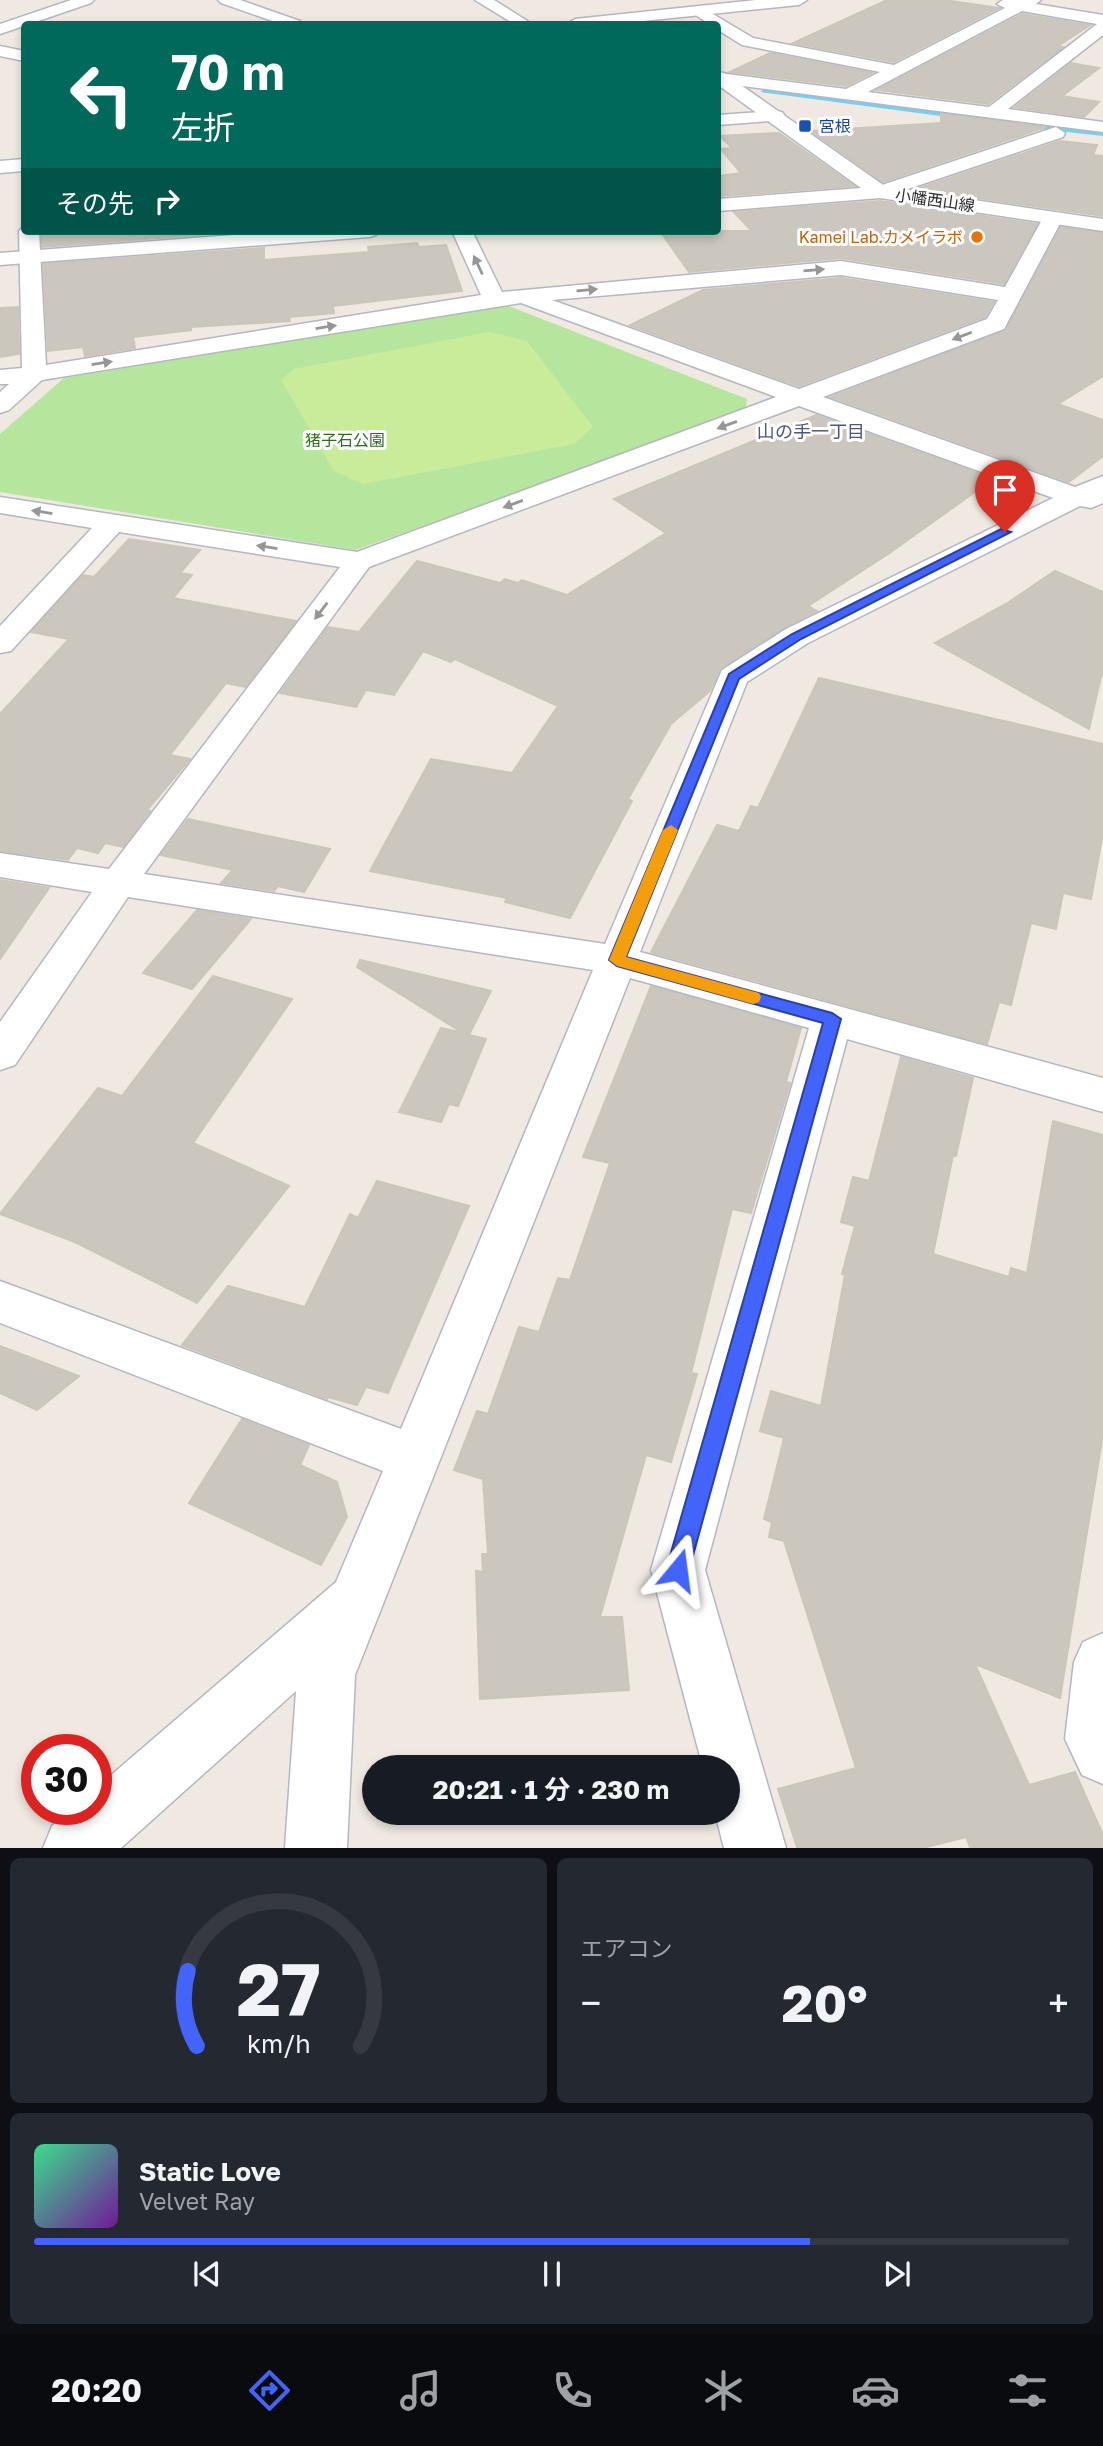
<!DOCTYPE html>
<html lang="ja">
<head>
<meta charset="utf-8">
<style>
  body { margin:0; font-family:"Golos Text","Noto Sans JP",sans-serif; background:#242831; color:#f1f3f6; height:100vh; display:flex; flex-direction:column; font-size:26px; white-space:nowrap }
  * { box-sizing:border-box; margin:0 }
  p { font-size:23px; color:#9ea1a6 }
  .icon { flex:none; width:38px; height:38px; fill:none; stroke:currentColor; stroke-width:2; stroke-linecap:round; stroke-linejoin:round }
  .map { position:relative; height:1848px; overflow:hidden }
  .side { display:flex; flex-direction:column; gap:10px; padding:10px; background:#0d0f14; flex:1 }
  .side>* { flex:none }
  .top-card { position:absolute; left:21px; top:21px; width:700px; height:214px; border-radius:7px; box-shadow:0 4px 10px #0003; background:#00695c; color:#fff; overflow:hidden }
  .speed { position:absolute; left:21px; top:1734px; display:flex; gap:14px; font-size:35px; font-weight:700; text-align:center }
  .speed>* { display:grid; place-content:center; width:91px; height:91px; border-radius:50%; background:#171b24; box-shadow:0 4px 10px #0003; line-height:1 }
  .speed .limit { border:10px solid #d22; background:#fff; color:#111 }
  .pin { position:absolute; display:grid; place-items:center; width:60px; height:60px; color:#fff; margin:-72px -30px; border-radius:50% 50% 50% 0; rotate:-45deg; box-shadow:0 0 7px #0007 }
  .pin .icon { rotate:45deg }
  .me { position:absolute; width:77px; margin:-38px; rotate:16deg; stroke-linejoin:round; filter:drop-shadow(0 0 5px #0008) }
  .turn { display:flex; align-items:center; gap:24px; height:147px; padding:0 35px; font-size:32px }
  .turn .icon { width:91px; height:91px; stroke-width:2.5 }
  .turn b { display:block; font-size:49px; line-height:60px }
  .then { display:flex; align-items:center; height:66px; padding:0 35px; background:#0003; gap:14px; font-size:26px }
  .big { font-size:52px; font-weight:700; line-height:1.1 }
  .side .widget { flex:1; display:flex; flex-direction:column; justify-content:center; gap:10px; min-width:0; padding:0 24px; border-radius:10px; background:#242831 }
  .side .dial { align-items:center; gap:0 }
  .dial svg { height:182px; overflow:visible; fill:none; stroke:#363941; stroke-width:7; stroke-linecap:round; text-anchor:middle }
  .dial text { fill:#f1f3f6; stroke:none }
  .song { display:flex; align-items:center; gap:21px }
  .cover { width:84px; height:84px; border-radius:10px; background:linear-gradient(135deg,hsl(150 70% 55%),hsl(280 70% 35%)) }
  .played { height:7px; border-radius:4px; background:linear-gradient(90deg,#4264fb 75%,#363941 75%) }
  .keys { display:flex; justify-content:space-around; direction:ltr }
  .heat { display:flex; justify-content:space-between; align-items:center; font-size:38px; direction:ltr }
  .side .tiles { flex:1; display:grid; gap:10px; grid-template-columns:1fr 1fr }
  .widget:last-child { grid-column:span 2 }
  .trip { position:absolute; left:362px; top:1755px; width:378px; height:70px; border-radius:35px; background:#171b24; box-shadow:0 4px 10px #0003; font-weight:700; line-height:70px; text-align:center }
  .dock { display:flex; height:112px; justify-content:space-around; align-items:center; background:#090b0e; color:#9ea1a6 }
  .dock .icon { width:49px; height:49px }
  .dock .current { color:#4264fb }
  .dock b { font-size:32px; color:#f1f3f6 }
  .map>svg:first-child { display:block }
</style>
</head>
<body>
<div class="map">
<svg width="1103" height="1848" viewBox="0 0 1103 1848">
  <rect width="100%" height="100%" fill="#efe9e1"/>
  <polygon fill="#b6e59e" points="506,305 747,399 745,412 355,550 0,492 0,434 64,378"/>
  <polygon fill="#c9ec9a" points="489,332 527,341 593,427 574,444 363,484 334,471 281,380 294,369"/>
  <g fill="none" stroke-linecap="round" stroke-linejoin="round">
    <g fill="#75cff0" fill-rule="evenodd">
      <polygon points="764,88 1001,120 1005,122 1001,124 761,92"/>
      <polygon points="1026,123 1103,132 1103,136 1023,127"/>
    </g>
  </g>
  <g fill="#cbc7bf" stroke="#cbc5ba" stroke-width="2">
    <polygon points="887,0 944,0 999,8 894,62 793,43"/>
    <polygon points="1022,14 1090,25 1058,46 1063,47 988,104 877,90"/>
    <polygon points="770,53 872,73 846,86 730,72"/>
    <polygon points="1071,63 1099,68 1062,96 1099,102 1084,117 1015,107"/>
    <polygon points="941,114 1046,127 883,182 811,131 941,123"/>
    <polygon points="779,133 854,186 719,196 718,176 741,173 721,149 732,148 720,136"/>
    <polygon points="1060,141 1097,145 1093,155 1103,156 1103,216 917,189"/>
    <polygon points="880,201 1037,224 1004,284 841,258 689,272 660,231 752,231 734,212"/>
    <polygon points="1061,227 1103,233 1103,376 1058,404 1103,420 1103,456 1069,482 831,397 1005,331"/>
    <polygon points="42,231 252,231 42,247"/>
    <polygon points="417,243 419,247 446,245 462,291 333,306 334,313 289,317 290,321 191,327 191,330 133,337 135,348 85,356 83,347 48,351 43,264 264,248 264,260 369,252 368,247"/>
    <polygon points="841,278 994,302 985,317 799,386 630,325 703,290"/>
    <polygon points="18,307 19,354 0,357 0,308"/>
    <polygon points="816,415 993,479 888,554 808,606 817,611 785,627 721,668 710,691 671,724 628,799 632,801 570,918 505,902 507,898 370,871 431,759 512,773 558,706 455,659 451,662 423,651 394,695 366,690 356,707 280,693 328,627 359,632 417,561 500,583 505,579 518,583 522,580 567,595 666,533 614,499"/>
    <polygon points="129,539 200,550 180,573 192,575 173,598 296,621 245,687 226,683 170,755 190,759 147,810 150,811 123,847 105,843 98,853 77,848 68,860 0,851 0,714 69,639 31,632 83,575 94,577"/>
    <polygon points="1055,571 1103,592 1103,668 1089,729 935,643 1009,602"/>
    <polygon points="819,678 1103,744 1103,833 1091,899 1063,893 1056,929 1031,923 1011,1005 999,1002 987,1044 651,952 717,825 739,831 751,806 758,808"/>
    <polygon points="188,819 258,834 330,849 304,892 278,886 274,891 221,883 233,870 161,855"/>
    <polygon points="0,880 49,888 0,959"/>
    <polygon points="197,910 251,919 192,989 143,973"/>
    <polygon points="360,960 491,991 469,1035 486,1039 458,1106 449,1104 441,1122 399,1112 441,1028 463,1033 357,967"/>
    <polygon points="213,976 292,999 193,1143 289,1186 197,1303 75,1242 0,1214 98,1088 122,1096"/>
    <polygon points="651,986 801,1028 786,1082 790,1083 751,1213 732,1209 691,1373 697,1374 671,1462 646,1455 600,1617 622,1617 629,1690 480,1699 476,1571 483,1572 482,1554 488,1554 483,1479 454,1470 477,1411 488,1414 519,1327 539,1332 558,1278 570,1280 610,1163 583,1157"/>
    <polygon points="901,1057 973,1078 956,1156 953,1155 933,1254 1009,1277 1011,1268 1027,1273 1053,1121 1103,1135 1103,1434 1060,1698 975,1664 1029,1785 1075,1772 1103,1835 1103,1847 970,1847 966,1837 927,1847 797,1847 778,1789 856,1768 784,1541 769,1537 772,1522 764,1519 784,1438 760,1431 771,1391 821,1406 845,1275 842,1274 855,1226 841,1222 853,1177 869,1181"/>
    <polygon points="377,1181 469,1206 388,1393 366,1387 357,1405 328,1397 327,1399 182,1345 228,1286 305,1307 350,1214 358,1218"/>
    <polygon points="0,1346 79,1376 37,1410 0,1393"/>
    <polygon points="242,1419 309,1445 300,1465 337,1482 347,1517 321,1565 189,1503"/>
  </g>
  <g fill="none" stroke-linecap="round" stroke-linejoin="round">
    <defs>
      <g id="minor">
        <polygon points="218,0 240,0 300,21 302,24 281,24 221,3"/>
        <polygon points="475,0 494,0 532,24 514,24"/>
        <path d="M1003 0H1041L1036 4 1103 15V35L1008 109 1103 122V132L718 83 719 73 846 89 880 72 742 45 718 30V24H709L690 11 693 8H703L753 38 894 65 1005 8 997 4ZM1022 11 1097 24 989 107 868 92Z"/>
        <polygon points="776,111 782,112 785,116 782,120 718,125 718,115"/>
        <polygon points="1056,127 1065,133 1063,137 887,196 873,196 870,192 873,188"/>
        <polygon points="24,159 24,171 0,173 0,161"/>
        <path d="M1053 212 1060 214 1063 218 1004 329 823 397 1075 487 1103 476V503L1091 508 1080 506 808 643 747 682 640 952 1103 1078V1112L847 1039 705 1570 786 1848H724L715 1813H728V1768H703L651 1570 809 1028 630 978 355 1675 347 1848H285L296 1691 121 1848H43L52 1826 71 1810H96V1788L336 1582 383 1471 0 1323V1281L401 1429 593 970 128 897 15 1065 0 1070V1022L92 892 0 877V853L109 869 340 567 119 532 11 651 0 653V626L92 528 0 513V497L357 552 776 397 521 303 42 380 9 410 0 413V392L9 384H0V370L22 368 19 231 24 226V231H39L46 365 481 295 452 231H472L502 292 841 261 1005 287 1043 218 1046 214ZM841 275 998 300 987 319 799 389 552 300ZM799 406 1053 498 786 629 722 670 605 944 144 874 369 567Z"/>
        <polygon points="1103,1633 1103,1784 1082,1775 1065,1739 1074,1662 1083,1642"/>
      </g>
      <g id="tertiary">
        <polygon points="71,0 94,0 91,3 0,34 0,24"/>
        <polygon points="756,0 807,0 799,5 614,24 567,24 575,19"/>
        <polygon points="0,46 24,51 24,61 0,56"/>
        <polygon points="718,72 724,73 886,187 1103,219 1103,231 880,198 718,211 718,199 861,188 718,85"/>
        <polygon points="286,231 379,231 376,235 369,237 0,265 0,253"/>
      </g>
    </defs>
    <use href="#minor" stroke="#b4b7c1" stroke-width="3"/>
    <use href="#tertiary" stroke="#b4b7c1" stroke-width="3"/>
    <use href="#minor" fill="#fff" fill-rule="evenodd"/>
    <use href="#tertiary" fill="#fff" fill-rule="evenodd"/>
  </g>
  <defs><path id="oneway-solid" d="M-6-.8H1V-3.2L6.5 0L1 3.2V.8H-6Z" transform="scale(1.75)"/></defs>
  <g fill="#969696">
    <use href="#oneway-solid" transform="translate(478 265) rotate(-115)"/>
    <use href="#oneway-solid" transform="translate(814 270) rotate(-5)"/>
    <use href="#oneway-solid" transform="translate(587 290) rotate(-5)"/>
    <use href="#oneway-solid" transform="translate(326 327) rotate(-9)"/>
    <use href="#oneway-solid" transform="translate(962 336) rotate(159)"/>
    <use href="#oneway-solid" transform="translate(102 363) rotate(-9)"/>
    <use href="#oneway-solid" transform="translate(727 425) rotate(160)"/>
    <use href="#oneway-solid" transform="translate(513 504) rotate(160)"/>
    <use href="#oneway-solid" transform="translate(42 512) rotate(-171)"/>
    <use href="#oneway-solid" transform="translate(267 547) rotate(-171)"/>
    <use href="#oneway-solid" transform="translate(321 611) rotate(127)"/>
  </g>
  <polygon fill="#4264fb" stroke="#2b41a3" stroke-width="2" points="1001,529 1011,532 801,639 739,679 626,957 832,1013 841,1019 689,1570 686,1578 678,1581 670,1578 666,1570 823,1023 617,966 609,960 729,674 792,634"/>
  <polygon fill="#f59e0b" points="671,825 678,830 626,957 759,993 761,997 759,1002 753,1004 617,966 609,960 663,830"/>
  <rect fill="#1a4fb4" stroke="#fff" stroke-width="2.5" x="798" y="119" width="14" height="14" rx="3.5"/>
  <circle fill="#e8710a" stroke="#fff" stroke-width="2.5" cx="977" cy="237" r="7"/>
  <g text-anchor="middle" stroke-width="6" stroke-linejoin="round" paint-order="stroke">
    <g font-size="16" fill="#164399" stroke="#fff" text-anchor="start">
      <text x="819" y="132">宮根</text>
    </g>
    <g font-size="16" fill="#2e2e2e" stroke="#fff">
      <text transform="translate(935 200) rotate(8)" y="6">小幡西山線</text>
    </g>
    <g font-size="16" fill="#c56008" stroke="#fff" text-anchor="end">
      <text x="963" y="243">Kamei Lab.カメイラボ</text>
    </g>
    <g font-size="16" fill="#2c6e1b" stroke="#fff">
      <text x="345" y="446">猪子石公園</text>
    </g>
    <g font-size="18" fill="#4d5680" stroke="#fff">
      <text x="811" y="438">山の手一丁目</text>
    </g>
  </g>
</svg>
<div class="speed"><div class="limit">30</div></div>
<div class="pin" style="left:1005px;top:532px;background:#d93025"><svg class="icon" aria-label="arrive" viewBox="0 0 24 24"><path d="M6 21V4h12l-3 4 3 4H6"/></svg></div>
<svg class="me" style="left:678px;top:1570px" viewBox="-20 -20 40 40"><path d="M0-17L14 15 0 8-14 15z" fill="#4264fb" stroke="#fff" stroke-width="4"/></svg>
<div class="trip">20:21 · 1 分 · 230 m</div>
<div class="top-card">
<div class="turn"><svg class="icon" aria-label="left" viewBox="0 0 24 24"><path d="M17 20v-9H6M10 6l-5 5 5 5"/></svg><div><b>70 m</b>左折</div></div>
<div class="then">その先<svg class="icon" aria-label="right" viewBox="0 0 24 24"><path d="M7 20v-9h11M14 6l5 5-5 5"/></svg></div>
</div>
</div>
<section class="side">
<div class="tiles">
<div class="widget dial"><svg viewBox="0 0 100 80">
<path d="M14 69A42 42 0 1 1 86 69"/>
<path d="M14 69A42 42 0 0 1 10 36" stroke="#4264fb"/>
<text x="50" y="56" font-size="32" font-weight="700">27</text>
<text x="50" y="72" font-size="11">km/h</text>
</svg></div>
<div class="widget"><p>エアコン</p>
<div class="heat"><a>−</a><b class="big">20°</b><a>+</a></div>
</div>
<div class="widget">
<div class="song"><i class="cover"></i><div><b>Static Love</b><p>Velvet Ray</p></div></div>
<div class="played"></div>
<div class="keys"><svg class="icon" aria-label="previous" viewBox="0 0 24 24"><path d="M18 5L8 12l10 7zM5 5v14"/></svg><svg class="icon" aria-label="pause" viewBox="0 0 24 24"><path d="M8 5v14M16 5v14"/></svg><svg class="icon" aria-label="next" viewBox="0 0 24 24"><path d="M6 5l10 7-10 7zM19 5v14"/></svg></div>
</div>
</div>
</section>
<nav class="dock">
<b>20:20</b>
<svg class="icon current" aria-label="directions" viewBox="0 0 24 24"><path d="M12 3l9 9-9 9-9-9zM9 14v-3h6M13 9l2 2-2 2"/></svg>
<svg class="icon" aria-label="music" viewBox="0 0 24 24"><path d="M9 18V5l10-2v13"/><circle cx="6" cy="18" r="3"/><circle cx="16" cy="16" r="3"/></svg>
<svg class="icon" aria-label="phone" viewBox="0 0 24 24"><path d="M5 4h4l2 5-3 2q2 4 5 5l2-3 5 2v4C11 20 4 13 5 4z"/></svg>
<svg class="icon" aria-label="climate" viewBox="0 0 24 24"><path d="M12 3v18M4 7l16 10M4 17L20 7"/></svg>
<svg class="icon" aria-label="car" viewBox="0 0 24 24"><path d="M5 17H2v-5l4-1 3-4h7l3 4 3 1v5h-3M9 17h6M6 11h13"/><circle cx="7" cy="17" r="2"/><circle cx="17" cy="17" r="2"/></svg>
<svg class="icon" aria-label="filters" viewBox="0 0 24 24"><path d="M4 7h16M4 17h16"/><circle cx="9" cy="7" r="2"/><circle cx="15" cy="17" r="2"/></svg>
</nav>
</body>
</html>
